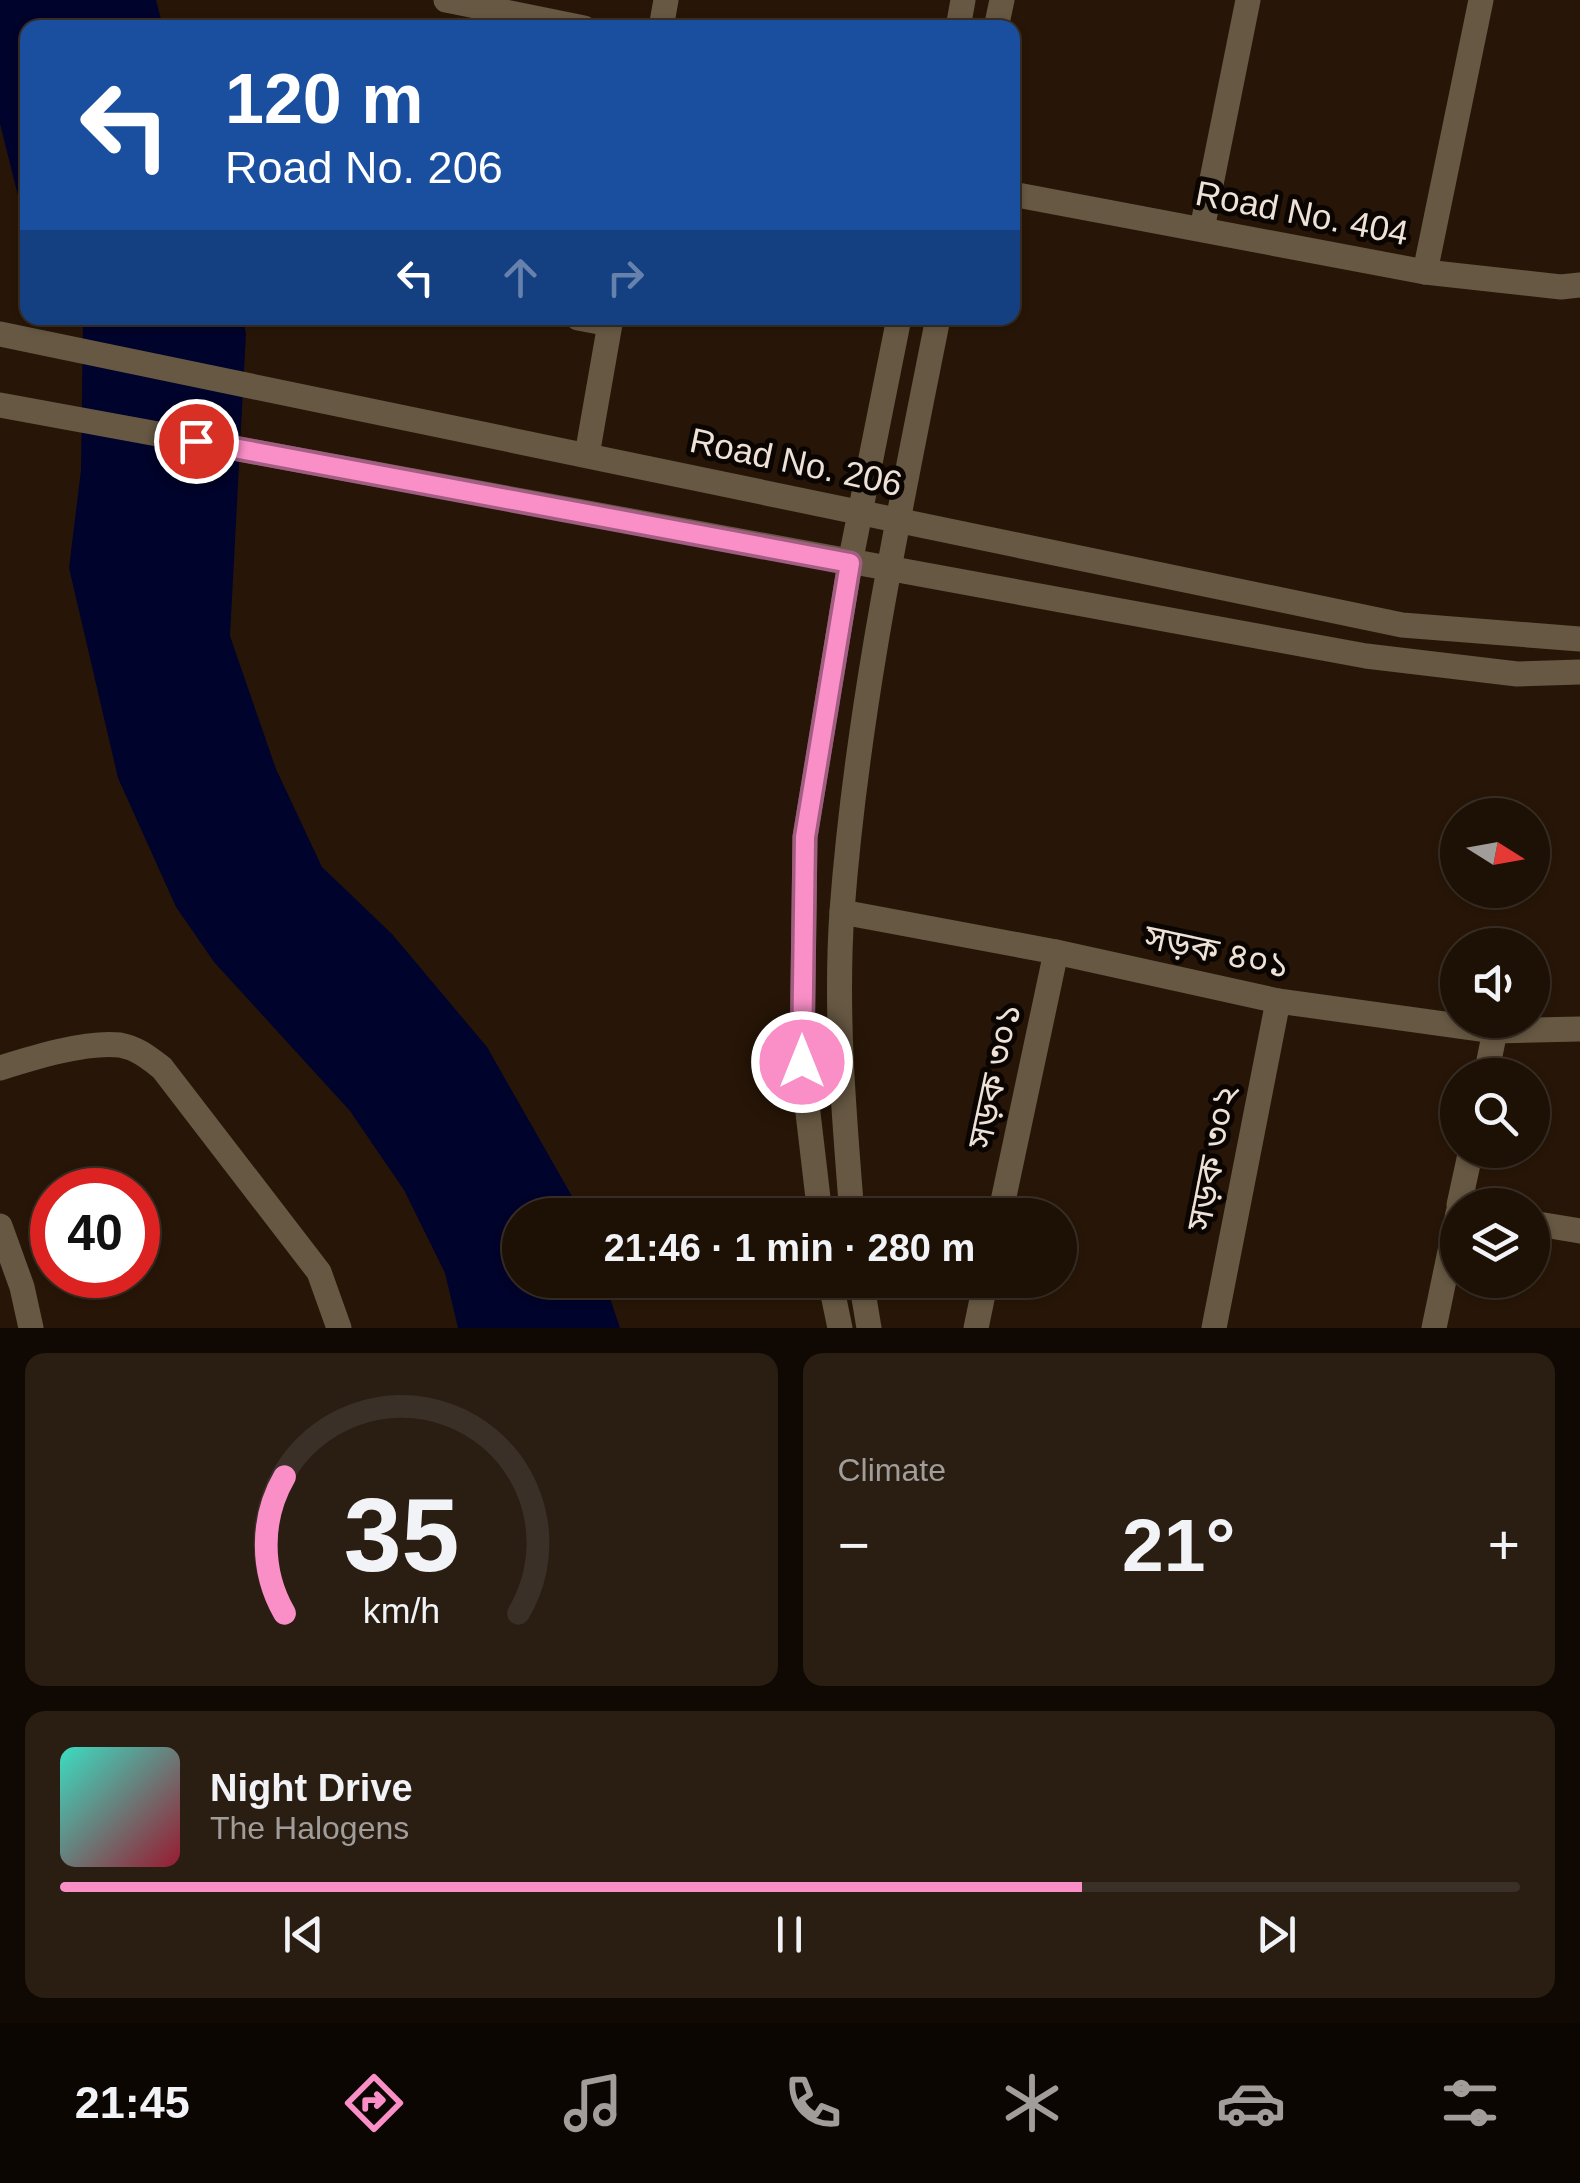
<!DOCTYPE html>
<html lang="en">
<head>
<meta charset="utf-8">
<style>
  body { margin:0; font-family:Helvetica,"Noto Sans Bengali",sans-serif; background:#2a1e13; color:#f1f3f6; height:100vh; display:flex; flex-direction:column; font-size:38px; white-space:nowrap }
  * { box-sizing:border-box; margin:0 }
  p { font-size:32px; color:#a09d9a }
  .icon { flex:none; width:55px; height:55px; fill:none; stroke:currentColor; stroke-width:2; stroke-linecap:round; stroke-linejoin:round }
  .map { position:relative; height:1328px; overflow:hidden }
  .side { display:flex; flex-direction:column; gap:25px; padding:25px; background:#100903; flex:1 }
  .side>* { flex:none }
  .top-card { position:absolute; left:20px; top:20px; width:1000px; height:305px; border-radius:20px; box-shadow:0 2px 8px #0004,0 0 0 2px #3b3027; background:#1a4fa0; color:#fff; overflow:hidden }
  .needle { width:65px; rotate:101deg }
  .buttons { position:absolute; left:1440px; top:798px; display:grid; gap:20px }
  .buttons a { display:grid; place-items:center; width:110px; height:110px; border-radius:50%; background:#1d1005; box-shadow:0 2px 8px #0004,0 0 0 2px #3b3027; font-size:50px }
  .speed { position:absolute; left:30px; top:1168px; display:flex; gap:20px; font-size:50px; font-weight:700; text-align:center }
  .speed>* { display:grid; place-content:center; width:130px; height:130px; border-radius:50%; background:#1d1005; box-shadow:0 2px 8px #0004,0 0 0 2px #3b3027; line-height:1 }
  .speed .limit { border:15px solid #d22; background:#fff; color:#111 }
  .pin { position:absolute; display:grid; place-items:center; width:85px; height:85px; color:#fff; margin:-42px; border:5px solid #fff; border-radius:50%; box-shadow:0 2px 10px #0007 }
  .me { position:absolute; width:110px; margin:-55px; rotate:0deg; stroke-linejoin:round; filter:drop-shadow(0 0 8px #0008) }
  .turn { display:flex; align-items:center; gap:35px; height:210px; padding:0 40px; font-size:45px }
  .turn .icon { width:130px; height:130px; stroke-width:2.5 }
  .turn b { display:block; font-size:70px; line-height:85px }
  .lanes { display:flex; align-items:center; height:95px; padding:0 40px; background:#0003; justify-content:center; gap:50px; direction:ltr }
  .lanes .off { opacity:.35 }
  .big { font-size:75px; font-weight:800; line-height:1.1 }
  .side .tile { flex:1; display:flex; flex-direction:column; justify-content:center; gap:15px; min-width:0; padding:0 35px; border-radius:20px; background:#2a1e13 }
  .side .dial { align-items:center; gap:0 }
  .dial svg { height:260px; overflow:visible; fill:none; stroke:#3b3027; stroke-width:7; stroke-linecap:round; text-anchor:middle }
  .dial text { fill:#f1f3f6; stroke:none }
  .song { display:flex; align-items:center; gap:30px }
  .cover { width:120px; height:120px; border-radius:15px; background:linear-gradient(135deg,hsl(170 70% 55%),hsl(350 70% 35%)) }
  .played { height:10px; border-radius:5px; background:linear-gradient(90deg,#fa8fc8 70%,#3b3027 70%) }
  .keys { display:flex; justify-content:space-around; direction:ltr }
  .heat { display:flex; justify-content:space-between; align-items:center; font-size:55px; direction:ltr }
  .side .tiles { flex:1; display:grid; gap:25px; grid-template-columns:1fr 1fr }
  .tile:last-child { grid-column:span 2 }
  .trip { position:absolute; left:502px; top:1198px; width:575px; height:100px; border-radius:50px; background:#1d1005; box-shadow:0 2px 8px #0004,0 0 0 2px #3b3027; font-weight:800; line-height:100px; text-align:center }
  .dock { display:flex; height:160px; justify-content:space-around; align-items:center; background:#0c0602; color:#a09d9a }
  .dock .icon { width:70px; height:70px }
  .dock .active { color:#fa8fc8 }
  .dock b { font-size:45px; color:#f1f3f6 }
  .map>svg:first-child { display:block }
</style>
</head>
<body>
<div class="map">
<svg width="1580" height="1328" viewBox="0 0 1580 1328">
  <rect width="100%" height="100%" fill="#271607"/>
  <g fill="#00032b">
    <polygon points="0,0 156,0 163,27 28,28 27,231 0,124"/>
    <polygon points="83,318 242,318 246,333 230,636 276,769 322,867 392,934 487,1047 577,1205 581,1215 520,1215 520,1280 604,1280 620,1328 458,1328 445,1273 404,1190 350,1111 214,962 176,907 118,778 69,568 81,470"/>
  </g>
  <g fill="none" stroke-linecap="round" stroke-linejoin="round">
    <g stroke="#665842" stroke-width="25">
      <polyline points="446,0 584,28"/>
      <polyline points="661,28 666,0"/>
      <polyline points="958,28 963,0"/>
      <polyline points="996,28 1002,0"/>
      <polyline points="1012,194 1425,272 1561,287 1580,285"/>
      <polyline points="1202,229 1248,0"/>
      <polyline points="1425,272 1481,0"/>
      <polyline points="578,318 610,324"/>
      <polyline points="0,334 1402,625 1580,639"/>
      <polyline points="0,405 1366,656 1517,674 1580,672"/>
      <polyline points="587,455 611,318"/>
      <polyline points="842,912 1056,952 1278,1001 1495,1031 1580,1029"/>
      <path d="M0 1068C32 1058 86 1041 120 1045 137 1048 149 1058 162 1068L319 1272 339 1328"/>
      <polyline points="1486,1075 1495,1031"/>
      <polyline points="1459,1205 1471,1150"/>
      <polyline points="820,1215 802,1062 805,837 850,563 899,318"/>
      <path d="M852 1215C844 1114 835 1013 842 911 857 711 899 514 938 318"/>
      <polyline points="1000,1215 1056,952"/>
      <polyline points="1532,1223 1580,1231"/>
      <polyline points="0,1226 22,1287 31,1328"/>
      <polyline points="830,1280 840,1328"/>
      <polyline points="861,1280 869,1328"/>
      <polyline points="976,1328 986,1280"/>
      <polyline points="1214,1328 1278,1001"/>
      <polyline points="1434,1328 1458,1213"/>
    </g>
  </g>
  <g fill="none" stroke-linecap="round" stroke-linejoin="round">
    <defs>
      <polyline id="route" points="196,441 850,563 805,837 802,1062"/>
    </defs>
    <use href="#route" stroke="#a25d82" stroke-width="25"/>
    <use href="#route" stroke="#fa8fc8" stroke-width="18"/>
  </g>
  <g text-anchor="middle" stroke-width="10" stroke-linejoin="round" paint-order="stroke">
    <g font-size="35" fill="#eee2d8" stroke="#0b0501">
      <text transform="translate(1302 213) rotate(11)" y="12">Road No. 404</text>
      <text transform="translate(796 462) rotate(12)" y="12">Road No. 206</text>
      <text transform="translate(1217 951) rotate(12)" y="12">সড়ক ৪০১</text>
      <text transform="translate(994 1076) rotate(-78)" y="12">সড়ক ৩০১</text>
      <text transform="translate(1212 1158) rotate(-79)" y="12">সড়ক ৩০২</text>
    </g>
  </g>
</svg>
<div class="buttons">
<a><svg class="needle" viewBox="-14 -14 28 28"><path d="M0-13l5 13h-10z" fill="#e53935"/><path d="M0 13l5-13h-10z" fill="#a09d9a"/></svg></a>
<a><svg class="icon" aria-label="sound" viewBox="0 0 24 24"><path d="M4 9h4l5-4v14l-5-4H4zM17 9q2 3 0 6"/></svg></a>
<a><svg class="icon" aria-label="search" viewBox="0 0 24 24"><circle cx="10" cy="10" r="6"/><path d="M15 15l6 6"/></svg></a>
<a><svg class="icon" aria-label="layers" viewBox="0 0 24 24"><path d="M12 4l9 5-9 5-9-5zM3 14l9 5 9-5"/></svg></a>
</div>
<div class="speed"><div class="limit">40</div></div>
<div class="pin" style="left:196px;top:441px;background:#d93025"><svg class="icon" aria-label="arrive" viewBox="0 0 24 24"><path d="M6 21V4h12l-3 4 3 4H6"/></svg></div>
<svg class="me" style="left:802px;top:1062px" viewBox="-20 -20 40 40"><circle r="17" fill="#fa8fc8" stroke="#fff" stroke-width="3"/><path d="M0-11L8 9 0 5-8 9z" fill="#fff"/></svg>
<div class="trip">21:46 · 1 min · 280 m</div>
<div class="top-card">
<div class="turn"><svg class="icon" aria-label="left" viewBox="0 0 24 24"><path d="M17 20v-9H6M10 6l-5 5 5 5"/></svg><div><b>120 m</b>Road No. 206</div></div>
<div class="lanes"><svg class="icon" aria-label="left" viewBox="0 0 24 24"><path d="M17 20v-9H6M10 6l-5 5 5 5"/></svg><svg class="icon off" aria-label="ahead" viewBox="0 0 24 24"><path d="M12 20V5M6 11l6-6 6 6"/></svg><svg class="icon off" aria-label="right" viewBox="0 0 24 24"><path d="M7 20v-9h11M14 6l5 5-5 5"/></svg></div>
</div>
</div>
<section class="side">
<div class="tiles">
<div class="tile dial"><svg viewBox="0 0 100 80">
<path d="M14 69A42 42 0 1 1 86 69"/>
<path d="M14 69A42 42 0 0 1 14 27" stroke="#fa8fc8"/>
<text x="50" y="56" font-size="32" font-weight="700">35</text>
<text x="50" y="72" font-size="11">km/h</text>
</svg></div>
<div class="tile"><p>Climate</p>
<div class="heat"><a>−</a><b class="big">21°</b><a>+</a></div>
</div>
<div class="tile">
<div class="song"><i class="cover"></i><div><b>Night Drive</b><p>The Halogens</p></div></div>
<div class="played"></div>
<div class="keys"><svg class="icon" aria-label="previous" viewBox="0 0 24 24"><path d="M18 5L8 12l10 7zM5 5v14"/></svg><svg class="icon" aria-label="pause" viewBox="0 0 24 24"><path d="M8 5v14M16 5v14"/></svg><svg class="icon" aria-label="next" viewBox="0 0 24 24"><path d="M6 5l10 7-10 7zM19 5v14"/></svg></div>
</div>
</div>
</section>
<nav class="dock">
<b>21:45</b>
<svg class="icon active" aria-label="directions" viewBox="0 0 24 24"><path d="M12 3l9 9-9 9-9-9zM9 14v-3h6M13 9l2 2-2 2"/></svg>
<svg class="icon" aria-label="music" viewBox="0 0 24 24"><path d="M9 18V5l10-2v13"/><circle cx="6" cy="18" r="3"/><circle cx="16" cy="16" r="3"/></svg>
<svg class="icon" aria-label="phone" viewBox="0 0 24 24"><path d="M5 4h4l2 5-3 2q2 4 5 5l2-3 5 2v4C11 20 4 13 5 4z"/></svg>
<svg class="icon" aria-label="climate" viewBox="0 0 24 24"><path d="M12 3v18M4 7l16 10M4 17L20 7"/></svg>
<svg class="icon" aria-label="car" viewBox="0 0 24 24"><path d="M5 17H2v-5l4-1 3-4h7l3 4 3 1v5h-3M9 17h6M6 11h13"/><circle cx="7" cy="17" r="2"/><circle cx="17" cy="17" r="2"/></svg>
<svg class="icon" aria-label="filters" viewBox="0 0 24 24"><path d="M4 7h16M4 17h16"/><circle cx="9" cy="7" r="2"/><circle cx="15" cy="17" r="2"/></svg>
</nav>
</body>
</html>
